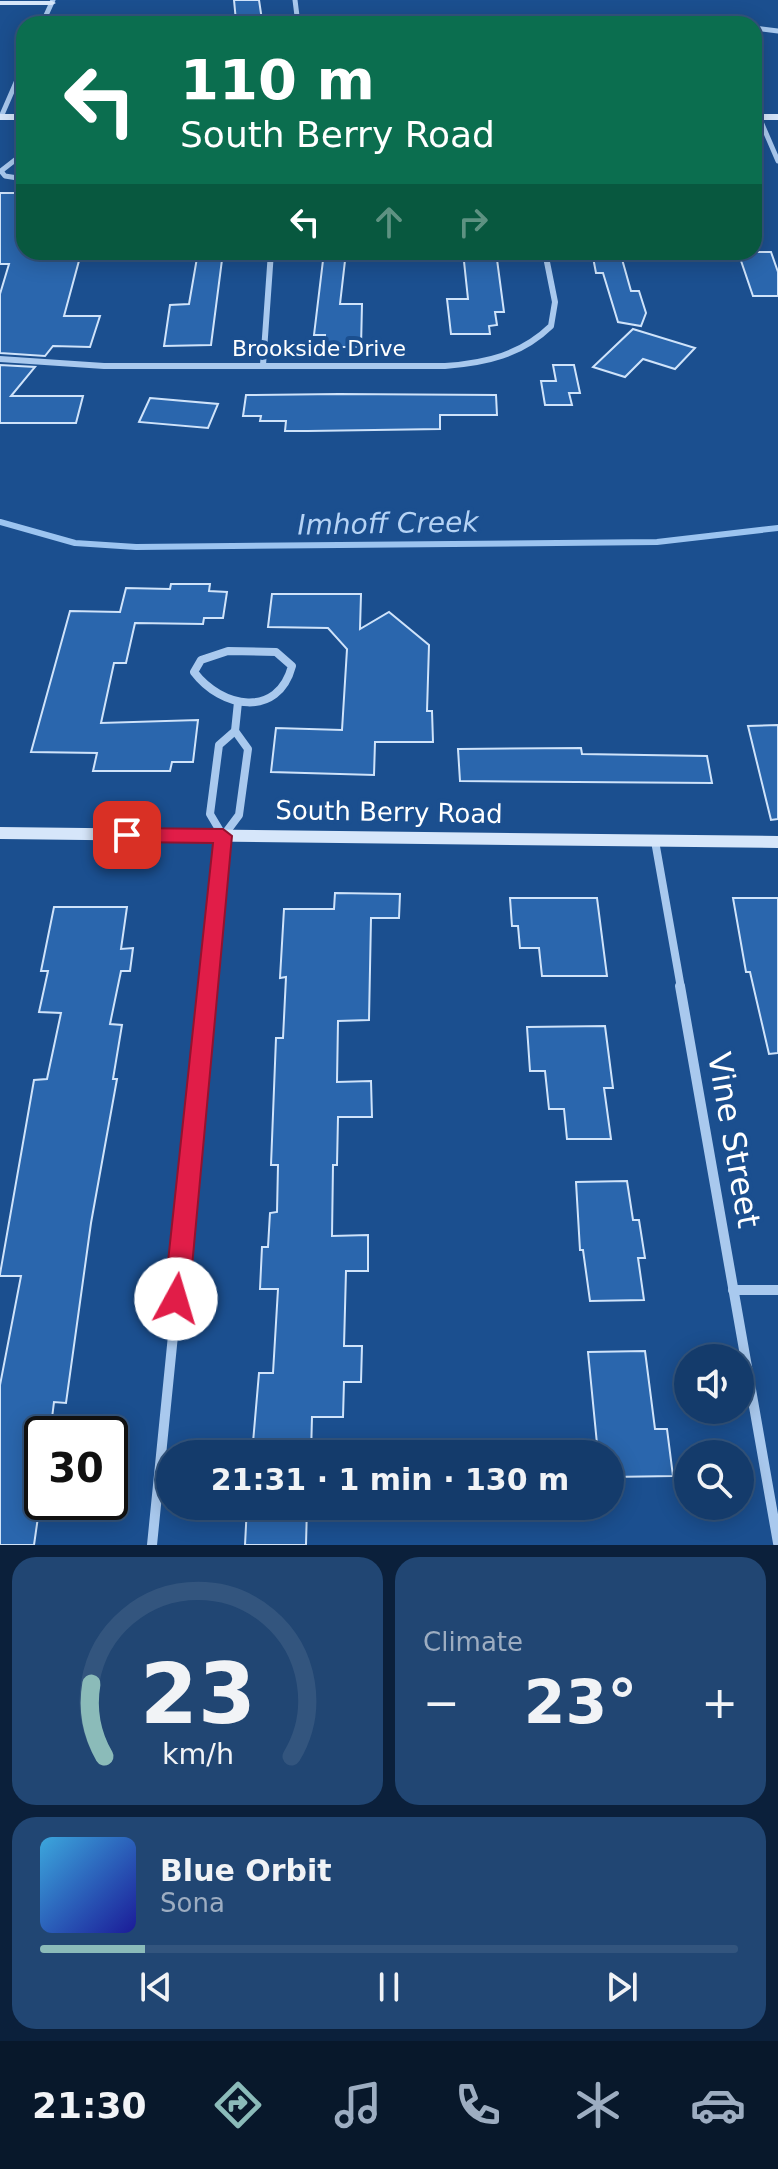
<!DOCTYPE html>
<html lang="en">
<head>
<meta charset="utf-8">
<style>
  body { margin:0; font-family:"DejaVu Sans",sans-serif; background:#214673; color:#f1f3f6; height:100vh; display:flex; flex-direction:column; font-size:30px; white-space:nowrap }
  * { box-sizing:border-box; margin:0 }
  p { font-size:26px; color:#9dadc1 }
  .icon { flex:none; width:44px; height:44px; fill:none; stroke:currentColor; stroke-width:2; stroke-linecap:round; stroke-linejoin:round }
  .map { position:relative; height:1545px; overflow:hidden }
  .details { display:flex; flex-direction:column; gap:12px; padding:12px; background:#0b203b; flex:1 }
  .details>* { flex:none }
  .guide { position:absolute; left:16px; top:16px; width:746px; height:244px; border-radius:24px; box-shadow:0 4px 20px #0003,0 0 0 2px #33557e; background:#0b6e4f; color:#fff; overflow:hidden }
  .controls { position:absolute; left:674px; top:1344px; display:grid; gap:16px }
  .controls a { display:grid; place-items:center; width:80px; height:80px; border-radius:50%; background:#143b6b; box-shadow:0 4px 20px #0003,0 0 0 2px #33557e; font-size:40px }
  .speed { position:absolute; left:24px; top:1416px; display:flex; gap:16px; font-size:40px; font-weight:700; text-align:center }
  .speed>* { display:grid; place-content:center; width:104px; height:104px; border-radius:50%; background:#143b6b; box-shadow:0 4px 20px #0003,0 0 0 2px #33557e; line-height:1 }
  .speed .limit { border:4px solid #111; border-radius:12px; background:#fff; color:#111 }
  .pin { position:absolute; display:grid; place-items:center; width:68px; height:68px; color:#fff; margin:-34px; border-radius:16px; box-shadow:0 4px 12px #0006 }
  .me { position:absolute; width:88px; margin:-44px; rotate:6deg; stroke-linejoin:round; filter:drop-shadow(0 0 6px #0008) }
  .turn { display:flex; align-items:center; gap:28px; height:168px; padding:0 32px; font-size:36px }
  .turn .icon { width:104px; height:104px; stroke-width:2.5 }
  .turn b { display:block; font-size:56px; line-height:68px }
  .lanes { display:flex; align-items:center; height:76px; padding:0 32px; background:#0003; justify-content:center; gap:40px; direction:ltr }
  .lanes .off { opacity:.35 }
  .big { font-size:60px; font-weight:700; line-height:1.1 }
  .details .widget { flex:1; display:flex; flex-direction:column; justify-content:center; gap:12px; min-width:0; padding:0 28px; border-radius:24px; background:#214673 }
  .details .dial { align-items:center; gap:0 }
  .dial svg { height:208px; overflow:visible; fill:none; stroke:#33557e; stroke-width:7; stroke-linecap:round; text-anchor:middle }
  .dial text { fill:#f1f3f6; stroke:none }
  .song { display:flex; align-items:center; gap:24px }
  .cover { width:96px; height:96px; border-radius:12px; background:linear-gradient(135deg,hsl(200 70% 55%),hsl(240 70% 35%)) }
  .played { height:8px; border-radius:4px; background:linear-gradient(90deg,#8bbbb9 15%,#33557e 15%) }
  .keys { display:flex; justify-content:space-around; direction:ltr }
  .heat { display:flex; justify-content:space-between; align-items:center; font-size:44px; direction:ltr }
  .details .tiles { flex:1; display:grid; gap:12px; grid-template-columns:1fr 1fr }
  .widget:last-child { grid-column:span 2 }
  .trip { position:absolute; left:156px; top:1440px; width:468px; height:80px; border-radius:40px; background:#143b6b; box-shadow:0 4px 20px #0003,0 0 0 2px #33557e; font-weight:700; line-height:80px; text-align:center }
  .tabs { display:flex; height:128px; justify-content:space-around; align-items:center; background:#08182b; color:#9dadc1 }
  .tabs .icon { width:56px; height:56px }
  .tabs .selected { color:#8bbbb9 }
  .tabs b { font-size:36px; color:#f1f3f6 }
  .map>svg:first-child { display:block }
</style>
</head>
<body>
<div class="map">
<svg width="778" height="1545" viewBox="0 0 778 1545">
  <rect width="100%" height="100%" fill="#1b4f8f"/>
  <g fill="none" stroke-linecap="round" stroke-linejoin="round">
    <polyline stroke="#9cc4f0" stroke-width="6" points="0,522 75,543 136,547 657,542 778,528"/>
  </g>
  <g fill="#2a66ad" stroke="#cfe3fa" stroke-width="2">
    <polygon points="234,0 259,0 262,20 236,21"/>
    <polygon points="0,193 24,193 24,252 69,252 80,257 64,316 100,316 90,347 53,346 45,356 0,353 0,294 9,264 0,264"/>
    <polygon points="198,252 223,252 211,345 164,346 170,305 189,304"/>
    <polygon points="324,252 346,252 340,304 362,304 361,347 324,347 325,335 314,335"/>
    <polygon points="463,252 496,252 504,312 495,312 497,325 489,326 490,334 451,334 447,299 468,299"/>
    <polygon points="592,252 620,252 631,291 639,291 646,313 641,326 618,322 603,273 596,273"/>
    <polygon points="738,252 771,252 778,272 778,296 753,296"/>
    <polygon points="633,329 695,348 675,369 643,359 625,377 593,367"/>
    <polygon points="0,365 35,367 11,396 83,396 76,423 0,423"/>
    <polygon points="553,365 574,365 580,393 569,393 572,405 545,405 541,381 556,381"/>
    <polygon points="339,394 496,395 497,415 440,415 440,429 308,431 285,431 286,421 260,421 261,416 243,416 246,395"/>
    <polygon points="150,398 218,404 208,428 139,422"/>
    <polygon points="171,584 210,584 209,591 227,592 223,618 204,618 203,624 135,623 126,663 114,663 101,723 198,720 193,762 172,762 170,771 93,771 97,753 31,752 70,611 120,612 126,588 170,589"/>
    <polygon points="272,594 361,594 360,629 389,612 429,645 427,711 432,711 433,742 375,742 374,775 271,772 276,728 342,730 347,649 328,628 268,627"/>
    <polygon points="778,725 778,819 771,820 748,726"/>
    <polygon points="581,748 582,754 707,756 712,783 460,781 458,749"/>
    <polygon points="335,893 400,894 399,918 371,918 369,1020 338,1021 337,1082 371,1081 372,1117 338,1117 337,1165 333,1165 332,1236 368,1235 368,1271 346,1271 344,1346 362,1346 361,1382 344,1382 343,1417 312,1417 311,1454 252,1454 259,1373 273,1373 278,1289 260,1289 262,1247 268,1247 270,1213 277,1212 278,1165 271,1165 276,1038 283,1038 286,977 280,978 284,909 334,909"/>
    <polygon points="510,898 597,898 607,976 542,976 539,948 520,948 518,926 512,926"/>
    <polygon points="733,898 778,898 778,1053 769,1054 750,972 746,972"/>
    <polygon points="54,907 127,907 121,949 133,948 130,971 121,971 110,1024 122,1025 113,1079 117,1079 91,1223 66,1403 54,1402 50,1434 42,1434 42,1489 34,1545 0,1545 0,1385 21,1276 0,1276 0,1274 34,1080 47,1079 61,1013 39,1012 48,971 41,971"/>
    <polygon points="605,1026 613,1088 604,1088 611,1139 567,1139 564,1109 549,1109 545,1071 530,1071 527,1027"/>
    <polygon points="627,1181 633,1220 639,1220 645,1258 638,1258 644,1300 590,1301 583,1250 580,1250 576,1182"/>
    <polygon points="645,1351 655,1429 667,1429 673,1476 610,1477 610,1454 598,1454 588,1352"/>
    <polygon points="247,1506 307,1506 306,1545 245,1545"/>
  </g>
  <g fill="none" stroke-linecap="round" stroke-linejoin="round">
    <g stroke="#a9c9ee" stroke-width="5">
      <polyline points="295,0 298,24"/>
      <polyline points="42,24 53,0"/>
      <polyline points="640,24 701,24"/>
      <polyline points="754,28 778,31"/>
      <polyline points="1,117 24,64"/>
      <polyline points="759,117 778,161"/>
      <polyline points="24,153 1,171 5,176 24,179"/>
    </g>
    <g stroke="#a9c9ee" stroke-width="6">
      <path d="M0 359 104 366H445C486 363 521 355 551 326L555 302 545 252"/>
      <polyline points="263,365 271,252"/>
    </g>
    <g stroke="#a9c9ee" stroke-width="8">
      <path d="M228 651 276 652 292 666C278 719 221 708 194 672L201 660Z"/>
      <polyline points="224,835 239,815 248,749 235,731 238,702"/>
      <polyline points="223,836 210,814 219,745 235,731"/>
      <polyline points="655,841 681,988"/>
      <polyline points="208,988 223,836"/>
    </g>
    <g stroke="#a9c9ee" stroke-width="10">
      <polyline points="680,986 778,1543"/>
      <polyline points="733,1290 778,1290"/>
      <polyline points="152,1545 208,986"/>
    </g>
    <g fill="#d6e6fa" fill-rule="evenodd">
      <polygon points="0,1 52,1 56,3 52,5 0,5"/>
      <rect x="0" y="114" width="24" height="6"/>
      <rect x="754" y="114" width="24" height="6"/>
      <polygon points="0,827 778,836 778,848 0,839"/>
    </g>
  </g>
  <polygon fill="#e11d48" stroke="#92132f" stroke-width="2" points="127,828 223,829 232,836 189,1299 185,1308 176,1311 168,1308 164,1299 213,843 127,842 118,835"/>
  <g text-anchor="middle" stroke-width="8" stroke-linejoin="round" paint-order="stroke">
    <g font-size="22" fill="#fff" stroke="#1b4f8f">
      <text x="319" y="356">Brookside Drive</text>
    </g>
    <g font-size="26" fill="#fff" stroke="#1b4f8f">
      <text transform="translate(389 812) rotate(1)" y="9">South Berry Road</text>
    </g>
    <g font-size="28" font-style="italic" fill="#b5d3f5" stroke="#1b4f8f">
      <text transform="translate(388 523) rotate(-1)" y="10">Imhoff Creek</text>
    </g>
    <g font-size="32" fill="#fff" stroke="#1b4f8f">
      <text transform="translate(734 1140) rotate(80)" y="11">Vine Street</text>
    </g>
  </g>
</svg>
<div class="controls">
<a><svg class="icon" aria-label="sound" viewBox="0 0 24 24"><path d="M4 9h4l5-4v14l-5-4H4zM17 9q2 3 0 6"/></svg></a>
<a><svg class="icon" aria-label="search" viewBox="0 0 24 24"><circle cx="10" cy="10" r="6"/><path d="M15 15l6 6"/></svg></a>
</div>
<div class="speed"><div class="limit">30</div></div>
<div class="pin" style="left:127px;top:835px;background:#d93025"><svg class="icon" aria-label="arrive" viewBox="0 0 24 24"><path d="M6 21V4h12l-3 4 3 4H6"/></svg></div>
<svg class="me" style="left:176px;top:1299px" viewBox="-20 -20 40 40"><circle r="19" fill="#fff"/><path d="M0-13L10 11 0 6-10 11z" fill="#e11d48"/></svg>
<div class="trip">21:31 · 1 min · 130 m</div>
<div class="guide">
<div class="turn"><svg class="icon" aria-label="left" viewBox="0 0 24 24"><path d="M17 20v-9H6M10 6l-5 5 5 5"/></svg><div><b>110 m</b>South Berry Road</div></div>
<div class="lanes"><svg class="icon" aria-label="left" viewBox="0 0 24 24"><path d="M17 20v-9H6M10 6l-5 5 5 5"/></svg><svg class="icon off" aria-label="ahead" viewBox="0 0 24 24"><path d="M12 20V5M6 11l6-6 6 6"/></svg><svg class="icon off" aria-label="right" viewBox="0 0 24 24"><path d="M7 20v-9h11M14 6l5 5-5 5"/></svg></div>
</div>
</div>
<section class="details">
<div class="tiles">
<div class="widget dial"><svg viewBox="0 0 100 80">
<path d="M14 69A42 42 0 1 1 86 69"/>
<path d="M14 69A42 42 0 0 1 9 41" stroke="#8bbbb9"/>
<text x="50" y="56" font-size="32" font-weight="700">23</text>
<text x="50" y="72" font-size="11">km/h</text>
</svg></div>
<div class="widget"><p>Climate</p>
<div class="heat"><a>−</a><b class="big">23°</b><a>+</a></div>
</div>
<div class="widget">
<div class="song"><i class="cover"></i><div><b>Blue Orbit</b><p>Sona</p></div></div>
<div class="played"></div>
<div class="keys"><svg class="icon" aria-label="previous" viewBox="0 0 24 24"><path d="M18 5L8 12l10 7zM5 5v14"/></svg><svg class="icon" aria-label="pause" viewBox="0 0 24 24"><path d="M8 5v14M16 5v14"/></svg><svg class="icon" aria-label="next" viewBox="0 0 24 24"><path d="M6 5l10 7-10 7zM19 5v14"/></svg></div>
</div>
</div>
</section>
<nav class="tabs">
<b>21:30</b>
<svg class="icon selected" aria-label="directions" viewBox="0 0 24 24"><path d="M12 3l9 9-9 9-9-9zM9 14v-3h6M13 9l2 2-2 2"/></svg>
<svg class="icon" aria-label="music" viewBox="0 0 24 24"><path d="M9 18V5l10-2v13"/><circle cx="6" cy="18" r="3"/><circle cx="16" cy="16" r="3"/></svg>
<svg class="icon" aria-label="phone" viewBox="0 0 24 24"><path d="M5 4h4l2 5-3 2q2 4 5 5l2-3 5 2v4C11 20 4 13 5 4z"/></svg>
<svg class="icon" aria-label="climate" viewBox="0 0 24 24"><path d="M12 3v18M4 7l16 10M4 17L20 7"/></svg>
<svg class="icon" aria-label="car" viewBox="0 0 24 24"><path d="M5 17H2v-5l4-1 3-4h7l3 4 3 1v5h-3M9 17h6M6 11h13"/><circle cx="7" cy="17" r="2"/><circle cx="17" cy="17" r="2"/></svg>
</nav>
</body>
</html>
